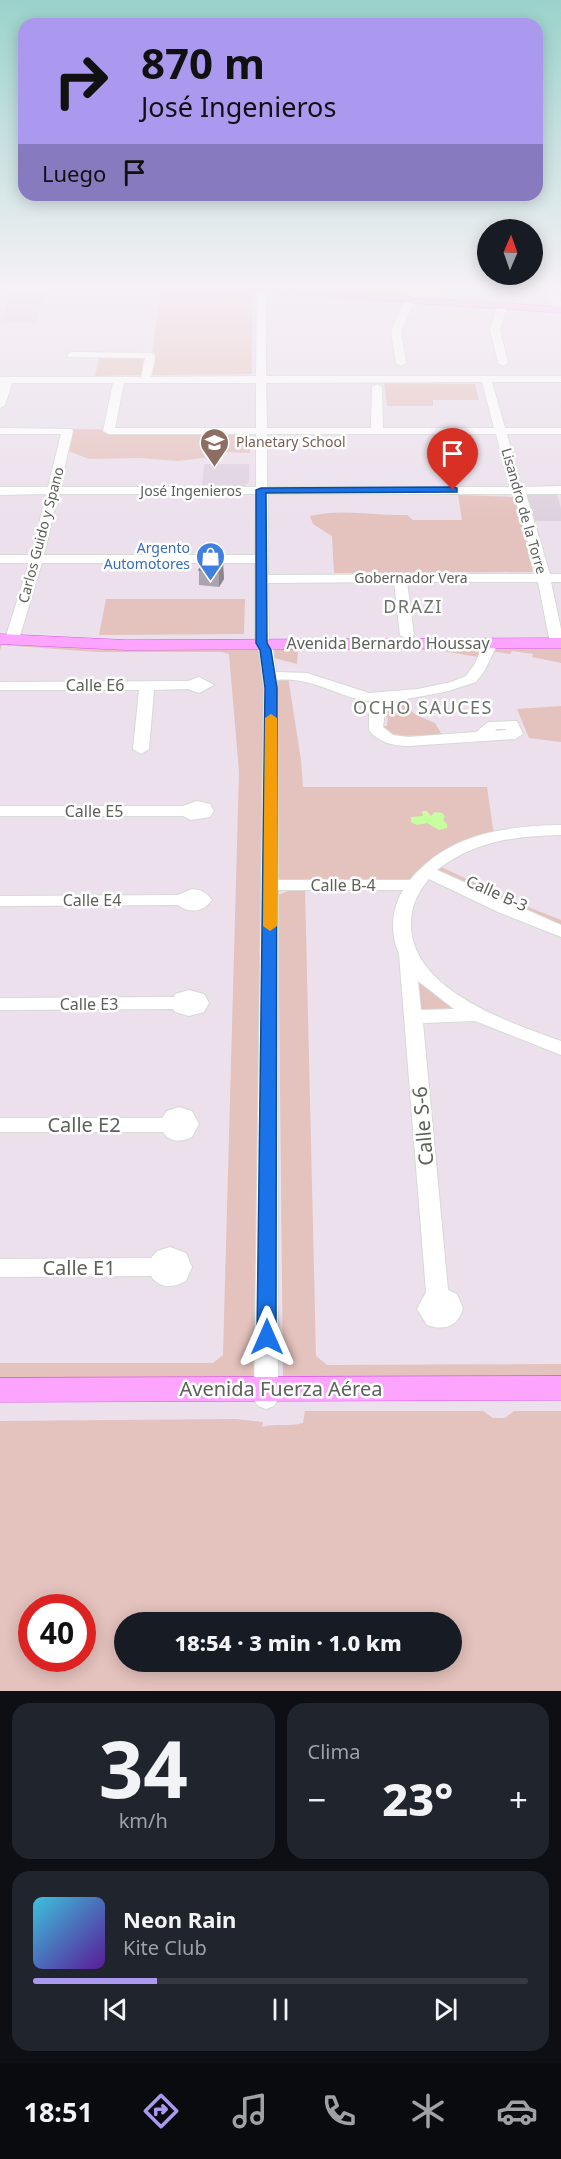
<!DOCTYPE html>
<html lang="es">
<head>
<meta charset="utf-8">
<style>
  body { margin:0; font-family:"Noto Sans",sans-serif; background:#20242c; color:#f1f3f6; height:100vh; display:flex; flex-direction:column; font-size:22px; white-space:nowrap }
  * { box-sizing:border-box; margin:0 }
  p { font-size:20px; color:#9ea1a6 }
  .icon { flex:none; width:33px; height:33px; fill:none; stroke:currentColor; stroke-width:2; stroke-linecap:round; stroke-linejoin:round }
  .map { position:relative; height:1691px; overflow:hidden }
  .panel { display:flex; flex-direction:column; gap:12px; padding:12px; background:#0d0f14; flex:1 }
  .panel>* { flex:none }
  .banner { position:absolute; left:18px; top:18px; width:525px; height:183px; border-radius:18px; box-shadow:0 3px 15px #0003; background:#ab99ef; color:#111; overflow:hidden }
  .needle { width:39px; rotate:2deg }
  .fabs { position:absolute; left:477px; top:219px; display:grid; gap:12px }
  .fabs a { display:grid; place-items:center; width:66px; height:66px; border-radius:50%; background:#171b24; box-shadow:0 3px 15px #0003; font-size:30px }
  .speed { position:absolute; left:18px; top:1594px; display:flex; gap:12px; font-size:30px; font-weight:700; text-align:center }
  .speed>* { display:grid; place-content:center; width:78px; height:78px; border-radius:50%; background:#171b24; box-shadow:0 3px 15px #0003; line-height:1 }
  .speed .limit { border:9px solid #d22; background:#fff; color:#111 }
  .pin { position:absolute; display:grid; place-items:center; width:51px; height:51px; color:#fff; margin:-62px -26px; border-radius:50% 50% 50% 0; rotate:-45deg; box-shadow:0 0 6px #0007 }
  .pin .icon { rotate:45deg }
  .me { position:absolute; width:66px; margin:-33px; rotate:0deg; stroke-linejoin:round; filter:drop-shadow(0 0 4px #0008) }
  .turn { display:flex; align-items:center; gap:21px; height:126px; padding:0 24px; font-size:27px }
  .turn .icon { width:78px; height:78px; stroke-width:2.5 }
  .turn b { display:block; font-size:42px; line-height:51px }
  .then { display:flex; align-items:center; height:57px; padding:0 24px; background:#0003; gap:12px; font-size:22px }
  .big { font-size:45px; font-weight:800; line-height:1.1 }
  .panel .card { flex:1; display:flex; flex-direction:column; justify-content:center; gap:9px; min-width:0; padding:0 21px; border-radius:18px; background:#20242c }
  .panel .dial { align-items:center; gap:0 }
  .dial b { font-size:78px; line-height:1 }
  .song { display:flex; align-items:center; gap:18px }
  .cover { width:72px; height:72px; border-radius:9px; background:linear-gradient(135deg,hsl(190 70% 55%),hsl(270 70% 35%)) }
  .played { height:6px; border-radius:3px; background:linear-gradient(90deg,#ab99ef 25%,#363941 25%) }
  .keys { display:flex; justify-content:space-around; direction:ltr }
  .heat { display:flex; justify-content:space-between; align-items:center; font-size:33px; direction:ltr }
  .panel .tiles { flex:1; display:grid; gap:12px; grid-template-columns:1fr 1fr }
  .card:last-child { grid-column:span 2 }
  .trip { position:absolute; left:114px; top:1612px; width:348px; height:60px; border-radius:30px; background:#171b24; box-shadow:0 3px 15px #0003; font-weight:800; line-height:60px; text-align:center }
  .dock { display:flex; height:96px; justify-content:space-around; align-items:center; background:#090b0e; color:#9ea1a6 }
  .dock .icon { width:42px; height:42px }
  .dock .active { color:#ab99ef }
  .dock b { font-size:27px; color:#f1f3f6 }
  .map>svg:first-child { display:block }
</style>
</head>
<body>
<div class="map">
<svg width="561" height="1691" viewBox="0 0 561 1691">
  <rect width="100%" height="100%" fill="#ebe0ec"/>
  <g fill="#ddd1de">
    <polygon points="13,286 47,286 35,323 1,323"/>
    <polygon points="204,464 249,464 249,482 245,486 202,486"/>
    <polygon points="527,495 557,495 561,508 561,521 534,521"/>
  </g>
  <g fill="#e4c2bd" fill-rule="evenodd">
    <polygon points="290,286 398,286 399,293"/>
    <polygon points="161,287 252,294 252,374 151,375 155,353 152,352"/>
    <polygon points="99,358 144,358 141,375 95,376"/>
    <polygon points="384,383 475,384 479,400 433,400 433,406 387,406"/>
    <polygon points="73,429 248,431 250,435 250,453 227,452 220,456 178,461 139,458 89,459 68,451"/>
    <path d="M458 495 515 497 533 572 334 573 332 536 313 524 310 516C343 508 374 516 407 515L413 520H462Z"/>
    <polygon points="106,599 245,599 244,634 99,635"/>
    <polygon points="0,639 262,643 266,650 266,1389 0,1401 0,1363 213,1363 223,1355 239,772 229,654 222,652 97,652 2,645 0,650"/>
    <polygon points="561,643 561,663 532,657 533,654 512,651 510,654 491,651 494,645"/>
    <polygon points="483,645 478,657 437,650 298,650 297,664 274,658 273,652 281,646"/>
    <polygon points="288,677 301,760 303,787 487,787 494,836 435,864 513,901 561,920 561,931 425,871 415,885 283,881 277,877 275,679"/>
    <polygon points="397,699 416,715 435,723 442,735 393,736 379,726 387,726 388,717 380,716 382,709"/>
    <polygon points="561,706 561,742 529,738 517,709"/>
    <polygon points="293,889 305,889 316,1356 327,1365 561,1364 561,1384 283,1378 278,895"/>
    <polygon points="407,954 475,1015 413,1017"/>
    <path d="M305 1411H483L493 1418H505L514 1411H561V1691H0V1421L236 1419 263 1422 262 1427C276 1423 289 1427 303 1423ZM32 1608H82V1659H32ZM124 1623H452V1662H124Z"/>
  </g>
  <polygon fill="#c7fe9f" points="422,811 427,811 431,816 435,812 442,813 445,816 443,820 447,824 447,828 439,830 427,823 417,825 411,822 411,817 423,816"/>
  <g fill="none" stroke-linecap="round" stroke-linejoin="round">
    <defs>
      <g id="minor">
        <path d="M257 286H266V376H561V382H492L505 428H561V434H507L521 487 561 486V494H526L550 574H561V582H551L561 629V646H552L550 643 538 582H407L414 635 407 639 400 635 394 582 268 583 269 643 273 650 276 672 307 673 369 693 418 689 451 682 466 676 474 665 486 640H496L498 643 485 670 476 682 445 692 395 701 385 711 383 727 393 735 408 737 476 732 488 722 517 721 523 734 515 739 408 746C392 746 378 742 369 730V714L376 702C341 700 314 676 277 680L278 880H410C448 834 503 826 561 825V835C515 836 474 841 437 870L561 925V937L498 912 429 879C416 894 410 909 411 929 416 992 511 1023 561 1041V1055L475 1021 423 1023 448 1290 457 1294 463 1308C458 1327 444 1331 427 1325L417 1309 426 1292 399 954C390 933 391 910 403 890H278V1399L274 1406 266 1409 258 1406 254 1399 264 688 259 650 255 643V563H42L19 639 12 643 5 639 29 563H0V555H32L46 494 0 495V487H48L61 434H0V428L71 429 73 431 60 487H256V434H109L103 431 113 383H12L5 405 0 408V377H141L145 358 68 357V353L72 352 152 353 155 357 151 377 256 376ZM482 382 494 428H383L382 387 377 384 372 387 371 428H267L266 383ZM124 383H256V428H115ZM267 434H496L510 487H267ZM58 494H256L255 555H44ZM268 494H514L537 574 268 575ZM497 729H506V730L495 731ZM418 981 454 1009 421 1010Z"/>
        <polygon points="402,286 411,286 415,291 452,293 457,296 452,299 413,297 406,294"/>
        <polygon points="546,286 555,286 561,303 561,312 554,310"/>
        <polygon points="410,297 415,300 401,331 406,363 401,366 396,363 391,331 405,300"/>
        <polygon points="502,303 507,306 500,330 508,363 503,366 498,363 490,330 497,306"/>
        <polygon points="199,677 214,685 199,693 188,689 154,690 149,749 141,754 133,749 139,690 0,690 0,682 188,681"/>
        <polygon points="197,801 210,804 214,811 210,817 191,820 183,816 0,816 0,806 183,806"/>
        <path d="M192 889C202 890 206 892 212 900 203 912 190 914 178 905L0 906V896L178 895Z"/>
        <polygon points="189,990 204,994 209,1003 204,1012 189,1016 175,1012 173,1009 0,1010 0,998 174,997 175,994"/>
        <path d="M179 1107 192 1111 199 1124 192 1137C182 1142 170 1143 163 1132H0V1118H162L167 1111Z"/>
        <path d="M170 1247 186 1253 192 1267 186 1281C174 1288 159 1289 151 1276L0 1277V1259L151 1258 157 1251Z"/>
      </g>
      <g id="major">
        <polygon points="203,286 253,286 561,307 561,313 208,289"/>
        <polygon points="0,634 126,640 561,638 561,648 126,650 0,644"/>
        <polygon points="561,1376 561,1400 0,1402 0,1378"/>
      </g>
    </defs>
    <use href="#minor" stroke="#d5dad3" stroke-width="2"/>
    <use href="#major" stroke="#da57ef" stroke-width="1"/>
    <use href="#minor" fill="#fff" fill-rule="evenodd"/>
    <use href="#major" fill="#fca4fe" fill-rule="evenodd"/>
  </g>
  <polygon fill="#aba4ae" points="223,564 224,579 219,587 199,585 199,570"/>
  <polygon fill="#8b868d" points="223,564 224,579 219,587 219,573"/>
  <polygon fill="#c7bfca" stroke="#8b868d" stroke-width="1.5" points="204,562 223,564 219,573 199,570"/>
  <linearGradient id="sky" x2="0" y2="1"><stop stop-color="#9bd2cb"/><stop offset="0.55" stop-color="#f6f1f6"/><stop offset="1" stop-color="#f6f1f6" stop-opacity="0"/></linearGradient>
  <rect width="561" height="523" fill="url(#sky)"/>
  <polygon fill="#1a73e8" stroke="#114b97" stroke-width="1.5" points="453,487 457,488 457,492 266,493 267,643 271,650 277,688 276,1337 274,1343 267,1345 260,1343 257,1337 265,688 260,650 256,643 256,490 261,488"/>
  <polygon fill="#f59e0b" points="271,714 277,718 277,926 270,931 263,926 265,718"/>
  <defs>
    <symbol id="university-pin" viewBox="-11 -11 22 30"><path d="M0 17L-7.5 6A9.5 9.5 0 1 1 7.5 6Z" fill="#8d6e63" stroke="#fff"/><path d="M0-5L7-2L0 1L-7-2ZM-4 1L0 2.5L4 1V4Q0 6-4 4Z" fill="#fff"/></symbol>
    <symbol id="shop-pin" viewBox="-11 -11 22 30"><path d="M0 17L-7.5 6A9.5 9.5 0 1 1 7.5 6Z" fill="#3f7fe0" stroke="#fff"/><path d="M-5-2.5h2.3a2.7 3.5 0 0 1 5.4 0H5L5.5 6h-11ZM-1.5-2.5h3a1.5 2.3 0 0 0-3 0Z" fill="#fff"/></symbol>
  </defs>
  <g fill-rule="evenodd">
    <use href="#university-pin" x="198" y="426" width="33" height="45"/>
    <use href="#shop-pin" x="194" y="540" width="33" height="45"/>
  </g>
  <g text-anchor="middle" stroke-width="5" stroke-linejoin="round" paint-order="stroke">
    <g font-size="14" fill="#785e54" stroke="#fff" text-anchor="start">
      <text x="236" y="447">Planetary School</text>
    </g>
    <g font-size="14" fill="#5c6159" stroke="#fff">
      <text x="191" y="496">José Ingenieros</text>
      <text transform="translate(524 511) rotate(74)" y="5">Lisandro de la Torre</text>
      <text transform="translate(41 535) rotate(-75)" y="5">Carlos Guido y Spano</text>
      <text x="411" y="583">Gobernador Vera</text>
    </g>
    <g font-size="14" fill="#366cbe" stroke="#fff" text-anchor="end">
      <text x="190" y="553">Argento<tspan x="190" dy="16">Automotores</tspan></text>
    </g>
    <g font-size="16" fill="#5c6159" stroke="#fff">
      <text x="388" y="649">Avenida Bernardo Houssay</text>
      <text x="95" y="691">Calle E6</text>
      <text x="94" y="817">Calle E5</text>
      <text x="343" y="891">Calle B-4</text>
      <text transform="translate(497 893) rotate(24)" y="6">Calle B-3</text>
      <text x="92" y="906">Calle E4</text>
      <text x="89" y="1010">Calle E3</text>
    </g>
    <g font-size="18" letter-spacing="1.5" fill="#6d736a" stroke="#fff">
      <text x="413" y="613">DRAZI</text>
      <text x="423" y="714">OCHO SAUCES</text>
    </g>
    <g font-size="20" fill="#5c6159" stroke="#fff">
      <text x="84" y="1132">Calle E2</text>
      <text transform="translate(423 1126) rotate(-95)" y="7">Calle S-6</text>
      <text x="79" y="1275">Calle E1</text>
      <text x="281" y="1396">Avenida Fuerza Aérea</text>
    </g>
  </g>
</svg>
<div class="fabs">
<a><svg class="needle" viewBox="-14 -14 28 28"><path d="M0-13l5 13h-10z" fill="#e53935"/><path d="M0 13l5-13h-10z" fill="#9ea1a6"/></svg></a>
</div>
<div class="speed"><div class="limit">40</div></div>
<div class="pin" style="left:453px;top:490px;background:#d93025"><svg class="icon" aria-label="arrive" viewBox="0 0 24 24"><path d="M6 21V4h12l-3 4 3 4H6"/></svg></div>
<svg class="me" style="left:267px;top:1337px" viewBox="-20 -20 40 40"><path d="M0-17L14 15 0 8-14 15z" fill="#1a73e8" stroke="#fff" stroke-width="4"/></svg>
<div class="trip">18:54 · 3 min · 1.0 km</div>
<div class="banner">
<div class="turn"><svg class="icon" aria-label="right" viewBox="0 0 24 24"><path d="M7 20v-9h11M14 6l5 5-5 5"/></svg><div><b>870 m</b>José Ingenieros</div></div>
<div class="then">Luego<svg class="icon" aria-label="arrive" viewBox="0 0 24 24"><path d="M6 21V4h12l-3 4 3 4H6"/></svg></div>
</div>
</div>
<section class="panel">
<div class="tiles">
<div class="card dial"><b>34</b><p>km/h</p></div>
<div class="card"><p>Clima</p>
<div class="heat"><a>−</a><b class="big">23°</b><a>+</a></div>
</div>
<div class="card">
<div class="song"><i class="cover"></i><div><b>Neon Rain</b><p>Kite Club</p></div></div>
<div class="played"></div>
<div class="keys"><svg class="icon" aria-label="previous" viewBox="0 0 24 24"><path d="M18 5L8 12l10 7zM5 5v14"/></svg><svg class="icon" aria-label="pause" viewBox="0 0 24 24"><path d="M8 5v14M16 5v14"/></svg><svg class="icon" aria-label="next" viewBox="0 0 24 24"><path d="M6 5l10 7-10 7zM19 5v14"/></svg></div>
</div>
</div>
</section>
<nav class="dock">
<b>18:51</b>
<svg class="icon active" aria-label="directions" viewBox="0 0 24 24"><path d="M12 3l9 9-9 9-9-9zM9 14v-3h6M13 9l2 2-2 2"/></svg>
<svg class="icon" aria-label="music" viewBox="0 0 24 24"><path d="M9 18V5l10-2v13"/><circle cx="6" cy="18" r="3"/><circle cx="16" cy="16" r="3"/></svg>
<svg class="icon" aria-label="phone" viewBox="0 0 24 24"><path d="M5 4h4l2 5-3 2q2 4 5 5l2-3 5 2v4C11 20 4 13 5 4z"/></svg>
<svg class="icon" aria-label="climate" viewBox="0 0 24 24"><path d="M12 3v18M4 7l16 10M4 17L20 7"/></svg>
<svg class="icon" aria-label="car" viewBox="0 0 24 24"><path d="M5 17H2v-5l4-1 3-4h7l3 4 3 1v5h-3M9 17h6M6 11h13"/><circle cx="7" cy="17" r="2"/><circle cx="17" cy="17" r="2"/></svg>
</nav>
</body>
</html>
